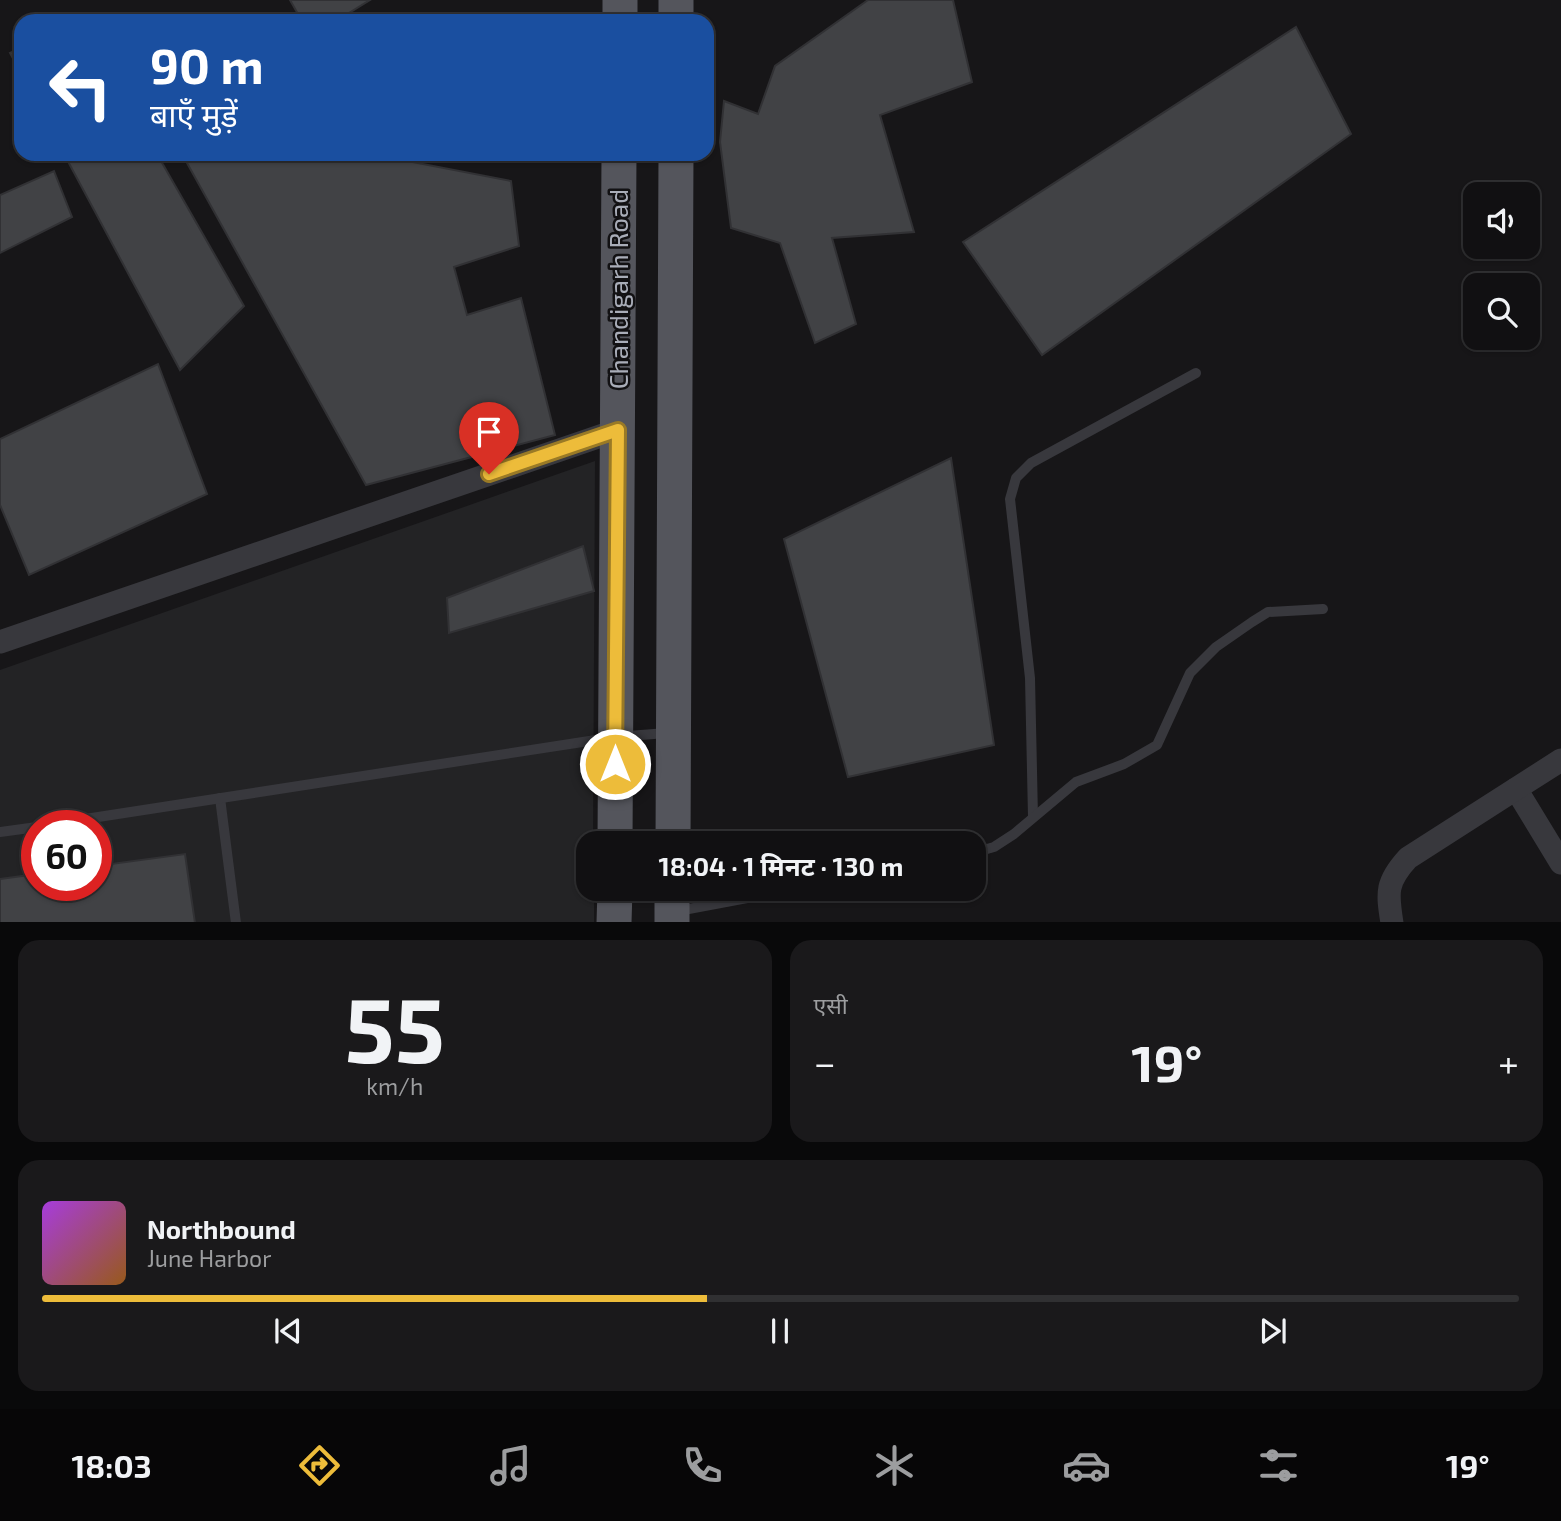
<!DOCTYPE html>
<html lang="hi">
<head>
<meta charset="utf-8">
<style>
  body { margin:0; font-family:"Exo 2","Noto Sans Devanagari",sans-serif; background:#1a191b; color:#f1f3f6; height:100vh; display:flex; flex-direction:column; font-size:26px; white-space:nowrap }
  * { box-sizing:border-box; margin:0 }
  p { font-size:23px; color:#9c9d9f }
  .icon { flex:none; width:38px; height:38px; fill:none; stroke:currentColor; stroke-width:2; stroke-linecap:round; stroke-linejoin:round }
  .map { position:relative; height:922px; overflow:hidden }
  .sheet { display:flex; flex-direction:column; gap:18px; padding:18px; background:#09090a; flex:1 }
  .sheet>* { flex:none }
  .hud { position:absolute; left:14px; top:14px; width:700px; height:147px; border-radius:21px; box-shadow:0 2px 5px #0004,0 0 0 2px #303032; background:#1a4fa0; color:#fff; overflow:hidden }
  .buttons { position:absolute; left:1463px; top:182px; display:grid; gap:14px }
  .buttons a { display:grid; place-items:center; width:77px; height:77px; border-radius:14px; background:#111012; box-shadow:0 2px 5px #0004,0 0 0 2px #303032; font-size:35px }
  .speed { position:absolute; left:21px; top:810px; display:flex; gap:14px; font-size:35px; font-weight:700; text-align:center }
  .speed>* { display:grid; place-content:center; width:91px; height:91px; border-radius:50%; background:#111012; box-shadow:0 2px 5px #0004,0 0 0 2px #303032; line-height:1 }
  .speed .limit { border:10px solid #d22; background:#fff; color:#111 }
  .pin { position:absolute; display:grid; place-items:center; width:60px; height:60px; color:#fff; margin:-72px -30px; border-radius:50% 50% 50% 0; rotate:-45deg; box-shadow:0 0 7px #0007 }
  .pin .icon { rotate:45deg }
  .me { position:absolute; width:77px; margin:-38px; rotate:0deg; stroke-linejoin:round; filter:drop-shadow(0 0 5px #0008) }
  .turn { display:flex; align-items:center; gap:24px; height:147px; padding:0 21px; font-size:32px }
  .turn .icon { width:91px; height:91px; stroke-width:2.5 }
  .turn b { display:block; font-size:49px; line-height:60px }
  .big { font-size:52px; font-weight:700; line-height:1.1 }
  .sheet .tile { flex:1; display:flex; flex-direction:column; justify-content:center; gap:10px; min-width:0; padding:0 24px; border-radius:21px; background:#1a191b }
  .sheet .dial { align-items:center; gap:0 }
  .dial b { font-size:91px; line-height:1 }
  .song { display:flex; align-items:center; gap:21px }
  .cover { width:84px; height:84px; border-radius:10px; background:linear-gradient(135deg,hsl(280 70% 55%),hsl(30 70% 35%)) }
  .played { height:7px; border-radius:4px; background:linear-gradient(90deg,#edbc3a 45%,#303032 45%) }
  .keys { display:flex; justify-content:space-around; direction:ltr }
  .heat { display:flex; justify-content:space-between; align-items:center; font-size:38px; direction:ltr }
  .sheet .tiles { flex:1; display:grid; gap:18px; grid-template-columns:1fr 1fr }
  .tile:last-child { grid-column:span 2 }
  .trip { position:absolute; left:576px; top:831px; width:410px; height:70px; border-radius:21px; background:#111012; box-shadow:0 2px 5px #0004,0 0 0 2px #303032; font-weight:700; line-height:70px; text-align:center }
  .menu { display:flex; height:112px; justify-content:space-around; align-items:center; background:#070607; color:#9c9d9f }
  .menu .icon { width:49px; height:49px }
  .menu .selected { color:#edbc3a }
  .menu b { font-size:32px; color:#f1f3f6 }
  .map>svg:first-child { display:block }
</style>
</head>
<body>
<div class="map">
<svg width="1561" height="923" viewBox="0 0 1561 923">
  <rect width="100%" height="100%" fill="#171618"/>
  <path fill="#232325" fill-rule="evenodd" d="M595 461 593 843 588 844V889H594V922H0V670ZM37 826H96V886H37Z"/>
  <g fill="#414245" stroke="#313134" stroke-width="2">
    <polygon points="290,0 370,0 336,21 302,21"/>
    <polygon points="868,0 953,0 972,82 880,115 914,232 832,238 856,324 815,343 780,243 731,228 720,142 724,101 758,114 775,66"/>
    <polygon points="1296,27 1351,134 1042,355 963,242"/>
    <polygon points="21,48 21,73 10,53"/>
    <polygon points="64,154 157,154 244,306 180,370"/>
    <polygon points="182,154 371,154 511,181 519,246 454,267 467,315 521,298 555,435 366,485"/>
    <polygon points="54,171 72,217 0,253 0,195"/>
    <polygon points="158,364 207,494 29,575 0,505 0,439"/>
    <polygon points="951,458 994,745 848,777 784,539"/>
    <polygon points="583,546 594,591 449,633 447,598"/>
    <polygon points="185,854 195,923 0,923 0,879 37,874 37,886 96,886 96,866"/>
  </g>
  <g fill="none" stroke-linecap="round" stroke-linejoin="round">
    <g stroke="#38383d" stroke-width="10">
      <polyline points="220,798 236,923"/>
      <polyline points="1033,817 1030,678 1010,499 1016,478 1031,463 1196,373"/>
      <polyline points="40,826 615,737 667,733"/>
      <polyline points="0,832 37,827"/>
      <polyline points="973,853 994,847 1014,834 1076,782 1124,764 1157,745 1190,673 1216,647 1252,622 1268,612 1323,609"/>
      <polyline points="678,911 796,889"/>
    </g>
    <g stroke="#38383d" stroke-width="23">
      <polyline points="0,642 618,430"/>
      <polyline points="1516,789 1561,863"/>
      <path d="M1392 923C1387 892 1386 882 1408 858L1561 760"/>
    </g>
    <g stroke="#54555c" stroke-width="35">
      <polyline points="620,21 620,0"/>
      <polyline points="676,21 676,0"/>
      <polyline points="615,844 619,154"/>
      <polyline points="673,844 676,154"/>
      <polyline points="614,923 615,889"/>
      <polyline points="672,923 672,889"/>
    </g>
  </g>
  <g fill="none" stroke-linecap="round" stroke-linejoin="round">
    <defs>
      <polyline id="route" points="489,474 618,430 615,764"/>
    </defs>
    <use href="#route" stroke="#9a7a26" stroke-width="18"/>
    <use href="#route" stroke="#edbc3a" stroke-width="12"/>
  </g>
  <g text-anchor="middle" stroke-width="5" stroke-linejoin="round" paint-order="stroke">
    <g font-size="26" fill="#a9adb8" stroke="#121113">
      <text transform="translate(619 289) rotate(-90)" y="9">Chandigarh Road</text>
    </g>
  </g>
</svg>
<div class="buttons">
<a><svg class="icon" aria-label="sound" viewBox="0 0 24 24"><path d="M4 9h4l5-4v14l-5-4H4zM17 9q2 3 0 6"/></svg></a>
<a><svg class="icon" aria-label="search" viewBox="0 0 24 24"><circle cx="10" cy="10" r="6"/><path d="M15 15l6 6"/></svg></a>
</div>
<div class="speed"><div class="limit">60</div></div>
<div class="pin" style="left:489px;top:474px;background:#d93025"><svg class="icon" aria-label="arrive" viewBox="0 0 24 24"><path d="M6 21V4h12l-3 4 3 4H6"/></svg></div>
<svg class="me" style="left:615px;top:764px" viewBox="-20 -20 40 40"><circle r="17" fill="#edbc3a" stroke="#fff" stroke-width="3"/><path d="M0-11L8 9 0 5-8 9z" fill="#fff"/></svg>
<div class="trip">18:04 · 1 मिनट · 130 m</div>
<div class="hud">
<div class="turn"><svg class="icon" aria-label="left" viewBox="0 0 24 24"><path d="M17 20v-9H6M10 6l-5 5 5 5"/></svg><div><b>90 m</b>बाएँ मुड़ें</div></div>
</div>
</div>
<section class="sheet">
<div class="tiles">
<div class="tile dial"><b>55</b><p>km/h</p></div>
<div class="tile"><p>एसी</p>
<div class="heat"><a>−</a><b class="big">19°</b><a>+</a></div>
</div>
<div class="tile">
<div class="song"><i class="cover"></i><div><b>Northbound</b><p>June Harbor</p></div></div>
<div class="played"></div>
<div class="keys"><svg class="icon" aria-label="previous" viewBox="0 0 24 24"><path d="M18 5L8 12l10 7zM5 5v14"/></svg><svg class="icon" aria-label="pause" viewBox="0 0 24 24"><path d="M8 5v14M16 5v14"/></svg><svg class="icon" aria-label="next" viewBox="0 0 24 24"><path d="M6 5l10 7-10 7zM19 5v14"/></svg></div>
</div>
</div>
</section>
<nav class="menu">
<b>18:03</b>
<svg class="icon selected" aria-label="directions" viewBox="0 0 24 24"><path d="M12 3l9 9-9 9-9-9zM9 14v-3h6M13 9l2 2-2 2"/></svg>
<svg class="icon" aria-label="music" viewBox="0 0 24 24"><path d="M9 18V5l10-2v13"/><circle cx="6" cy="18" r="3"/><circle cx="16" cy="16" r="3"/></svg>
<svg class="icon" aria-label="phone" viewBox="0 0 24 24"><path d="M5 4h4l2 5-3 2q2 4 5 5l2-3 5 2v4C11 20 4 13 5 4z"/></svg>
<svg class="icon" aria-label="climate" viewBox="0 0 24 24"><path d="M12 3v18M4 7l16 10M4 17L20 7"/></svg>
<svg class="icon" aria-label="car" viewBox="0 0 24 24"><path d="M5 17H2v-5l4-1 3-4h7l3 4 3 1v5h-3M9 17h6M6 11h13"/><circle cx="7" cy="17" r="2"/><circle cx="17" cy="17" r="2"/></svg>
<svg class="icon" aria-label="filters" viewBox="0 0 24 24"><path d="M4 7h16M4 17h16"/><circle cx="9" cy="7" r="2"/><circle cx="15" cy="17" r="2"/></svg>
<b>19°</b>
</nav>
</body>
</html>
